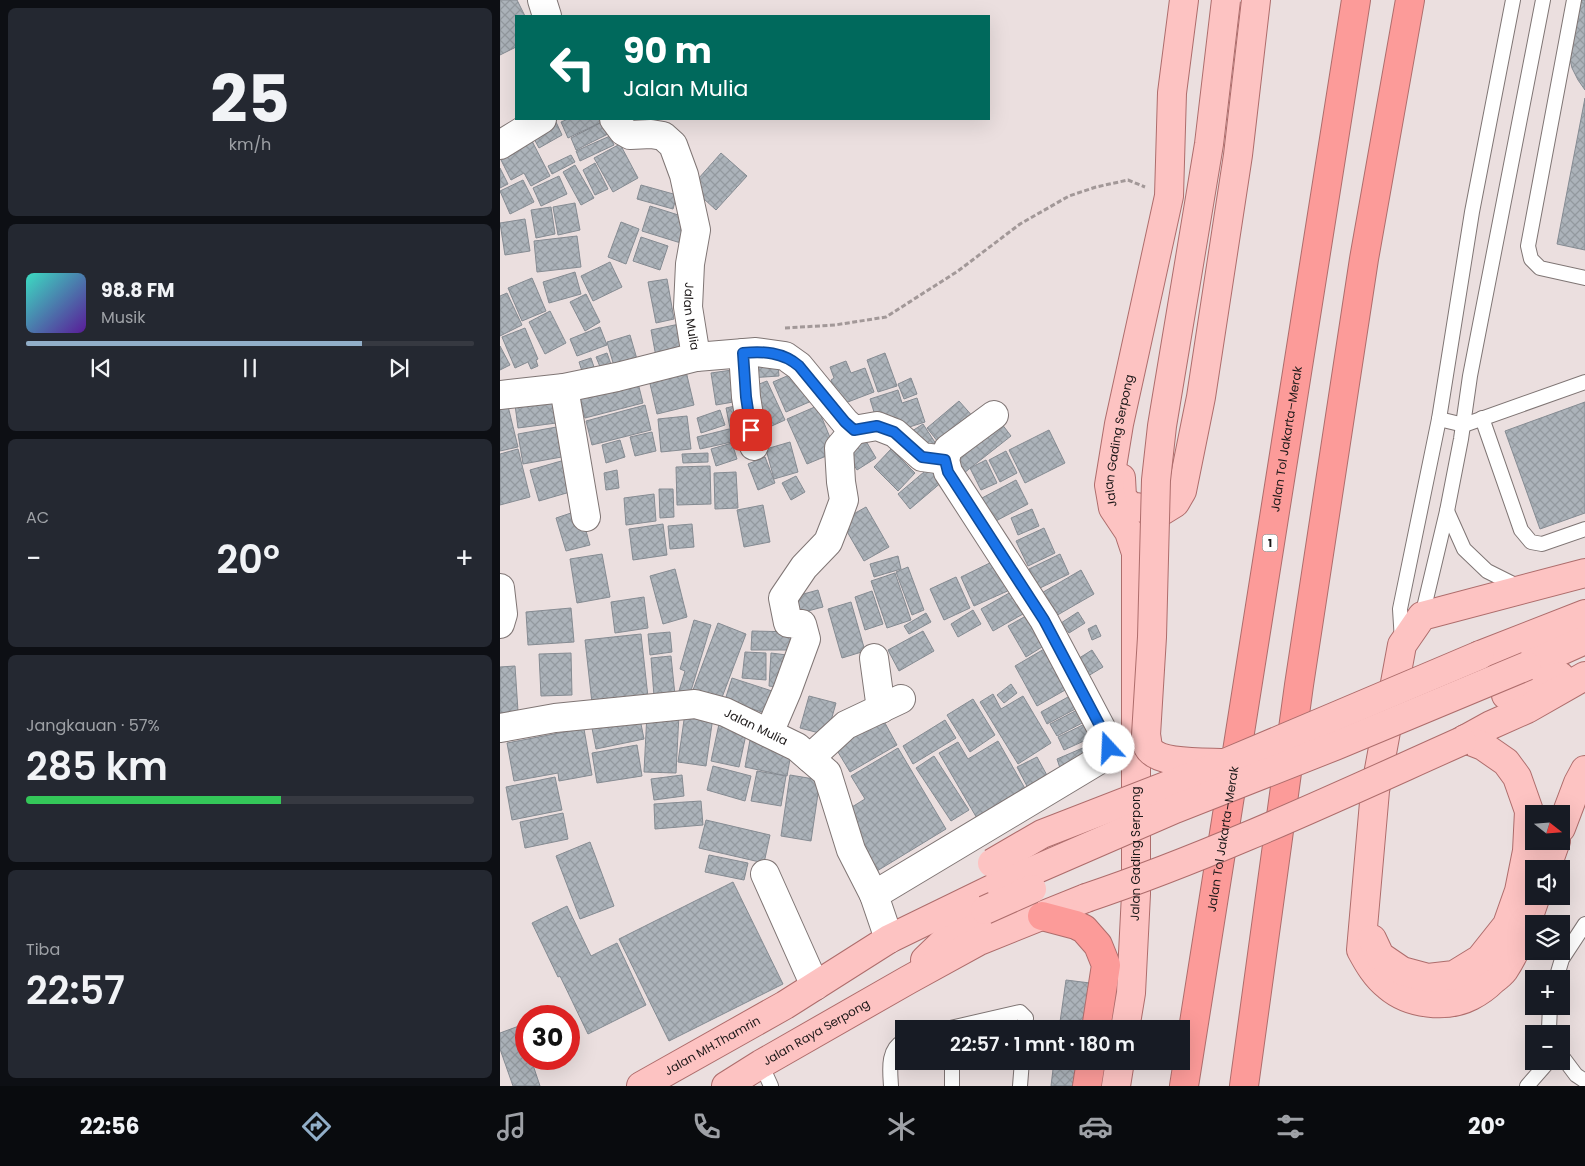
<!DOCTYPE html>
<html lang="id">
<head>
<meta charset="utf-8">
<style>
  body { margin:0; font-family:Poppins,sans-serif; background:#242831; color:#f1f3f6; height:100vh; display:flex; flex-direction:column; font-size:19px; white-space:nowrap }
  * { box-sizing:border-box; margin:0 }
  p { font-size:16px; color:#9ea1a6 }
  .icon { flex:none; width:28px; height:28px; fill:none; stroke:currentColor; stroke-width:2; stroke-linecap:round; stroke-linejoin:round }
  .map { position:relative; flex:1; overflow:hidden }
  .sheet { display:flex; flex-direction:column; gap:8px; padding:8px; background:#0d0f14; width:500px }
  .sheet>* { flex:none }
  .banner { position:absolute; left:15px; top:15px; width:475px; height:105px; border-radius:0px; box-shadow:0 5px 20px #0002; background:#00695c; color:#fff; overflow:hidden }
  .needle { width:32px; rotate:107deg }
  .buttons { position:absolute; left:1025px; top:805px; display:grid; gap:10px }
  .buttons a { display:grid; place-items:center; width:45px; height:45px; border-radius:0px; background:#171b24; box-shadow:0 5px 20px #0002; font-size:25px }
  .speed { position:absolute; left:15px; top:1005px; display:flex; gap:10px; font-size:25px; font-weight:700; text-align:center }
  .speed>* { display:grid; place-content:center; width:65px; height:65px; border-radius:50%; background:#171b24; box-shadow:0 5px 20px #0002; line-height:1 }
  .speed .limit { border:8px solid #d22; background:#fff; color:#111 }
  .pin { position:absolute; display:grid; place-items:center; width:42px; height:42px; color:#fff; margin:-21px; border-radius:10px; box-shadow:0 2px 8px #0006 }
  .me { position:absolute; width:55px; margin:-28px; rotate:340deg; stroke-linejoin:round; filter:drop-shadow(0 0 4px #0008) }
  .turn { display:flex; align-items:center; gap:18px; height:105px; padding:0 25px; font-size:22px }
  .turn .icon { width:65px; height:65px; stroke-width:2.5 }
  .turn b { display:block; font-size:35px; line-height:42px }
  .big { font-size:38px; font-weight:600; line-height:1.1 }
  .sheet .widget { flex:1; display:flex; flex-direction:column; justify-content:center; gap:8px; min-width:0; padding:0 18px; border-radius:8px; background:#242831 }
  .sheet .dial { align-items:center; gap:0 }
  .dial b { font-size:65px; line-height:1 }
  .song { display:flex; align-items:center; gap:15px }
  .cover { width:60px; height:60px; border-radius:8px; background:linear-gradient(135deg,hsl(170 70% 55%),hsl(270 70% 35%)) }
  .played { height:5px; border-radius:2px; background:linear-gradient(90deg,#91aec8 75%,#363941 75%) }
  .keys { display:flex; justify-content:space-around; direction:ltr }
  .heat { display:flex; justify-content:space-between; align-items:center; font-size:28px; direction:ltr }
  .charge { height:8px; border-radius:4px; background:linear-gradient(90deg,#34c759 57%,#363941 0) }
  .trip { position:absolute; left:395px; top:1020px; width:295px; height:50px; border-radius:0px; background:#171b24; box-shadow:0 5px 20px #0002; font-weight:600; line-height:50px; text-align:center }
  .dock { display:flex; height:80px; justify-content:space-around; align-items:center; background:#090b0e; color:#9ea1a6 }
  .dock .icon { width:35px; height:35px }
  .dock .current { color:#91aec8 }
  .dock b { font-size:22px; color:#f1f3f6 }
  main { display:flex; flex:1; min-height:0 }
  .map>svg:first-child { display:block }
</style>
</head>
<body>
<main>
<section class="sheet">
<div class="widget dial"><b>25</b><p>km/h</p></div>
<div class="widget">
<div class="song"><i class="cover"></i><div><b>98.8 FM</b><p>Musik</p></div></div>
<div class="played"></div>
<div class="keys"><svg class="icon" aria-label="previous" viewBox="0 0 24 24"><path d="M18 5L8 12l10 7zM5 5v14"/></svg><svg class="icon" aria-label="pause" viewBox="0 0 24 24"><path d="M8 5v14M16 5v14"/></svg><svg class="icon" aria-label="next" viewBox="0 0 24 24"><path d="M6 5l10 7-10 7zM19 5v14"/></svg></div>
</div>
<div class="widget"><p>AC</p>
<div class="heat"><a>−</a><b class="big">20°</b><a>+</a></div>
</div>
<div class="widget"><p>Jangkauan · 57%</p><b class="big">285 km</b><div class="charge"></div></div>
<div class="widget"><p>Tiba</p><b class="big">22:57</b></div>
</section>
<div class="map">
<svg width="1085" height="1086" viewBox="0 0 1085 1086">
  <defs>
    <pattern id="building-cross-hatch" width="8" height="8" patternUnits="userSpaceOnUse" patternTransform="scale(1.25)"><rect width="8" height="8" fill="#acb3ba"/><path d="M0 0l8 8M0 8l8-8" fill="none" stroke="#93999f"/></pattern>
  </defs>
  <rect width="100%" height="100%" fill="#ebdfdf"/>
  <g fill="url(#building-cross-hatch)" stroke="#858b92">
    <polygon points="0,0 17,0 25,16 16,16 16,47 0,55"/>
    <polygon points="1082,0 1085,0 1085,90 1078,80 1072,68 1069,55 1075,13"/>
    <polygon points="1085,98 1085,250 1057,244"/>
    <polygon points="68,119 103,119 104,121 68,138 61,122"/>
    <polygon points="56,122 62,135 39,148 32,135"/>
    <polygon points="102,122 108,134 76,150 71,138"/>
    <polygon points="110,136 114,145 80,161 76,151"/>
    <polygon points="32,141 50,176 31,186 24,173 11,180 1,160 15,153 13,150"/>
    <polygon points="120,144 138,178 113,192 94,158"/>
    <polygon points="221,153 247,176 216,210 191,187"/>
    <polygon points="71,155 75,162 52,174 48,166"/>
    <polygon points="95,163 108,189 95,195 83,170"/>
    <polygon points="75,165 94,198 81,205 63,172"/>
    <polygon points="0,168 8,184 0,188"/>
    <polygon points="59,176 67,194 41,206 33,188"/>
    <polygon points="23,180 34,202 10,214 0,191"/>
    <polygon points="141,185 177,195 173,209 137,199"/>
    <polygon points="75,203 80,230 58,235 53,207"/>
    <polygon points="150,206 191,219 184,244 142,231"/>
    <polygon points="51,207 55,234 36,238 31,210"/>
    <polygon points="25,219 30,251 5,255 0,223"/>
    <polygon points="121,222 139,229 126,264 108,257"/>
    <polygon points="77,236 81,267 37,272 34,241"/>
    <polygon points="141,237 168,246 160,270 133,261"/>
    <polygon points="110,262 122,287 93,301 81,276"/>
    <polygon points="75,272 81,294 49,303 43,282"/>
    <polygon points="32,278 46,311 22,321 8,288"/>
    <polygon points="167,279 174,319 156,323 148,282"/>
    <polygon points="7,293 22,325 0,336 0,296"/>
    <polygon points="86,294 100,322 85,331 70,302"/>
    <polygon points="50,311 66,343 45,354 29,322"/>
    <polygon points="184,323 190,356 157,362 151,330"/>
    <polygon points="100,327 107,345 77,356 70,339"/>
    <polygon points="25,328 38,359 36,360 38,366 31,369 28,362 15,368 2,337"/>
    <polygon points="130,335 139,366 116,373 107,342"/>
    <polygon points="0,346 10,365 0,370"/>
    <polygon points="107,353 113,370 103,374 96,357"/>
    <polygon points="385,353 397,386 378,392 367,360"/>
    <polygon points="277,355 279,376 249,378 247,357"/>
    <polygon points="91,358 97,376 85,380 79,362"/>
    <polygon points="346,361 351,373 365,368 374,392 340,405 331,380 334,378 330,367"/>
    <polygon points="185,367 194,405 157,414 148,375"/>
    <polygon points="239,369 245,400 216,405 211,373"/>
    <polygon points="301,370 314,400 286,412 273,382"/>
    <polygon points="136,375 143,403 85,418 78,389"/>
    <polygon points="411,378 417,394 404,399 398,384"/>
    <polygon points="267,381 285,420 265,429 249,388"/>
    <polygon points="60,390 64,422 18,428 14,397"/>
    <polygon points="398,390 402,403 417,398 425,422 397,431 378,425 370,399"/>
    <polygon points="6,398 18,447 0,451 0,400"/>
    <polygon points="459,401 475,419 442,447 427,428"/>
    <polygon points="1085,402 1085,513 1040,529 1005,431"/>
    <polygon points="244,404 248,424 230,428 226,408"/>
    <polygon points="145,405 151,430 92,445 86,421"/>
    <polygon points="317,406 336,452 307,464 287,419"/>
    <polygon points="220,410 225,425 201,433 197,418"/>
    <polygon points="495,415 511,436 464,473 448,451"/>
    <polygon points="187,416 191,449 161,452 158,419"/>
    <polygon points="423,424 438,447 423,456 409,433"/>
    <polygon points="62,426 67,456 23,464 18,434"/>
    <polygon points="233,428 236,441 200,449 197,437"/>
    <polygon points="549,430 565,463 525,483 509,450"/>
    <polygon points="152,432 156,451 135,456 130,437"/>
    <polygon points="363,436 376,458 357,470 344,448"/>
    <polygon points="120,440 125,457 106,463 102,445"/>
    <polygon points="290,442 298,472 274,479 266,449"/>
    <polygon points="232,443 237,459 216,466 211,449"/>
    <polygon points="18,449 30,497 0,505 0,454"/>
    <polygon points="391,449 415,473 398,491 374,467"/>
    <polygon points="506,451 517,473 500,482 489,460"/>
    <polygon points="208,453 208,462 183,463 182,454"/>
    <polygon points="265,457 275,483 258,490 248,464"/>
    <polygon points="68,459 77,490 39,501 30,470"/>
    <polygon points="486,460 497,483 481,490 470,468"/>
    <polygon points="210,466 211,504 177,505 176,467"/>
    <polygon points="431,466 443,481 410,509 398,494"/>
    <polygon points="117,470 119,488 106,490 104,473"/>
    <polygon points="236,472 238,508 215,509 214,473"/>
    <polygon points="296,476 305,492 291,500 282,483"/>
    <polygon points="516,480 528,504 494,522 482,498"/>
    <polygon points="159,489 173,489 174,517 160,518"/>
    <polygon points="154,494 156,521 126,525 124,498"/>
    <polygon points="263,505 270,542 244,547 237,510"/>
    <polygon points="366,507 389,547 364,561 341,521"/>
    <polygon points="532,509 539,526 518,535 511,518"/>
    <polygon points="80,510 90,545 66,551 56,518"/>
    <polygon points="163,524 167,555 133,560 129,529"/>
    <polygon points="192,524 194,547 170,549 168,526"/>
    <polygon points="544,528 555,553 528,566 516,541"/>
    <polygon points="102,554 110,597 77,603 70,559"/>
    <polygon points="560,554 569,574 538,589 529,569"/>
    <polygon points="398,556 401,569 374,577 370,564"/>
    <polygon points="498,559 512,589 474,606 461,577"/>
    <polygon points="408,567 424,610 412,615 396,572"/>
    <polygon points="175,569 187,617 163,624 150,576"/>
    <polygon points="581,570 594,594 554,617 540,594"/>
    <polygon points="395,573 411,620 387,628 371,581"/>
    <polygon points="456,577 470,608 444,620 430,589"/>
    <polygon points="518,588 530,610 493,631 481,609"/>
    <polygon points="318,590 323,607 300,613 296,596"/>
    <polygon points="372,591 383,624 365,630 355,597"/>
    <polygon points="144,597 148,628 115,633 111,602"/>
    <polygon points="351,602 365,651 342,658 328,609"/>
    <polygon points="71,608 74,642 28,645 26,612"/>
    <polygon points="473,610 481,624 458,637 451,624"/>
    <polygon points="533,612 550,642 526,657 508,626"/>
    <polygon points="578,612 585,623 569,633 561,623"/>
    <polygon points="426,613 431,622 409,634 404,626"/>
    <polygon points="194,620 211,625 190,694 179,691 185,671 180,669"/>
    <polygon points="218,623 246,634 221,700 193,690"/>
    <polygon points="596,625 601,636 592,640 588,629"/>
    <polygon points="252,631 295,632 296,650 251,650"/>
    <polygon points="423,631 434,651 399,671 388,650"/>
    <polygon points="170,632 172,652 150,655 148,634"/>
    <polygon points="141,634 148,697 92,703 85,640"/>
    <polygon points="551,645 574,685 537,706 515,666"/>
    <polygon points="592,650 603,667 583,679 573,662"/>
    <polygon points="245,652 266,653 266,680 242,678"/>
    <polygon points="71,653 72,695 41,696 39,654"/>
    <polygon points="271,653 287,655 285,688 269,686"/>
    <polygon points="171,656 175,695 154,696 151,658"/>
    <polygon points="15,666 18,711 0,713 0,667"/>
    <polygon points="232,678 272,691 265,713 225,700"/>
    <polygon points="511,684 517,693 504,703 497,695"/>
    <polygon points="577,692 583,705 547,724 541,712"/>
    <polygon points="493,694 501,709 523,696 551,743 518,764 480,702"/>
    <polygon points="309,696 336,703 327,735 300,728"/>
    <polygon points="473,699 495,735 470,752 447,715"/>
    <polygon points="583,707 590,719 557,736 550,724"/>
    <polygon points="147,713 179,714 176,773 144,772"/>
    <polygon points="185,713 213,717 206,766 178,762"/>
    <polygon points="139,714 144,739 96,749 91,723"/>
    <polygon points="380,714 397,745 350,772 332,742"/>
    <polygon points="445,720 456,738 413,764 403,746"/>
    <polygon points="589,722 595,736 564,750 558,737"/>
    <polygon points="219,724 247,730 239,767 211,761"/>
    <polygon points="80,729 84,729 92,775 59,781 58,773 14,781 7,743"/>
    <polygon points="250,740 292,748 287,776 245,767"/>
    <polygon points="498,741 527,792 478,820 439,753 458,742 468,759"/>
    <polygon points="592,744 598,758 562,774 557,759"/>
    <polygon points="137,745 142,776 97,783 92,753"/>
    <polygon points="398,748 446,829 377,871 342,813 365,799 351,776"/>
    <polygon points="434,756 469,810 451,821 416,768"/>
    <polygon points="537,757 549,779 529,790 517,767"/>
    <polygon points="213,766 251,776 245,801 207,790"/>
    <polygon points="257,771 286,776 281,806 251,801"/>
    <polygon points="182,775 184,796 154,800 151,779"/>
    <polygon points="290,775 320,780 311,841 281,836"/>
    <polygon points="55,777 62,810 12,820 6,787"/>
    <polygon points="201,801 203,825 155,829 154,804"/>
    <polygon points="63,813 68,839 25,848 20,822"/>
    <polygon points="206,820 270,835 264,863 199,848"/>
    <polygon points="90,842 114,906 80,919 56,856"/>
    <polygon points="209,855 248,863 244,880 205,872"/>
    <polygon points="233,882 283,984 169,1041 119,939"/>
    <polygon points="67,906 91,956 117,943 146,1005 88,1034 60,976 58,977 32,923"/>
    <polygon points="566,980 590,983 583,1029 559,1029"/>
    <polygon points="19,1026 26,1046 26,1059 31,1059 40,1086 13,1086 0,1049 0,1033"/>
    <polygon points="554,1061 578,1061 575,1086 551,1086"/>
  </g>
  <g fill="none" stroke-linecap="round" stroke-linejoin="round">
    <defs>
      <g id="lane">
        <polyline points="1074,0 1028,246 1031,259 1040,268 1085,278"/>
        <polyline points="982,418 1021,530 1031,542 1042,544 1085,529"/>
        <polyline points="939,419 964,425 1085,382"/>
        <polyline points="947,511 964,549 987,571 1021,588"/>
        <polyline points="922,616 947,511 961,439 970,376 1043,0"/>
        <polyline points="902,641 900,609 939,419 972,212 1013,0"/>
        <polyline points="1056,979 1062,959 1085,924"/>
        <polyline points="1050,1006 1049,1029 1051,1034"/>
        <polyline points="446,1029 520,1012 526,1018 525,1029"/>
        <polyline points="1061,1055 1076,1075 1085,1081"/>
        <polyline points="452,1061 452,1086"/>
        <polyline points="261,1064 271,1086"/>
        <path d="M391 1086C390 1070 387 1049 404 1041"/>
        <polyline points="520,1086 522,1061"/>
        <polyline points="1027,1086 1049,1061"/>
      </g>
      <g id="street">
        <polyline points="42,0 47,16"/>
        <path id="s1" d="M114 119 123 131 130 135 151 134 163 136 173 145 184 175 196 230 190 264 188 307 196 357 256 352 285 356 299 366 345 422 354 430 377 426 395 433 422 457 445 460"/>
        <polyline points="0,145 42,119"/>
        <polyline points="243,353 246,397 254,446"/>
        <polyline points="64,388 86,517"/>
        <polyline points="0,395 64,388 117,377 196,357"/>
        <polyline points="0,588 3,614 0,624"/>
        <polyline points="374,658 381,709"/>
        <path id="s2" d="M0 728 55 718 195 704 225 712 297 747 327 773 351 850 374 895 389 939"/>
        <polyline points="269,733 287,691 306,639 302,624 288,623 283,598 304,567 328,542 337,519 344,500 341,482 339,448 354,430"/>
        <polyline points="310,758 346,725 401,699"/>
        <polyline points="265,874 315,986"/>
        <polyline points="374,895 604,757 609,748 608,741 544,620 448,472 445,460 448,449 494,415"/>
      </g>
      <g id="primary">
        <polyline points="621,478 622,497 630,506 662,511 675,503 682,491 701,397 738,155 756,0"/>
        <polyline points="980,655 1085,614"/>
        <polyline points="1027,666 1085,640"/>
        <polyline points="1006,695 1060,676"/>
        <polyline points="962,741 991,725 1027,709 1085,676"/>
        <polyline points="1061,828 1078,783 1085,770"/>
        <polyline points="1046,869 1056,841"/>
        <path d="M1036 896C1027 921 1019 948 1004 970 1001 974 997 977 993 980 987 986 979 992 971 996 946 1009 909 1004 888 986 876 977 868 963 861 950L875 791 902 645 922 616 1085 573"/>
        <polyline points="872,939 880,956 902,971 928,978 954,975 980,959 1007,925 1019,891 1027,851 1029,811 1017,777 1006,762 983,746 965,739"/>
        <polyline points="425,960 456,930 485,910"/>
        <path id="s3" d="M625 1029 631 993 636 894V553L629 532 613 508 609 485 619 424 669 196 672 93 684 0"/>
        <path id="s4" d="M141 1086 285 1005 389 939 500 885"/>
        <path id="s5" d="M226 1086 261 1064 408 980 479 941 586 898"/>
        <polyline points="616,1086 620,1061"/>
      </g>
      <g id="highway">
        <polyline points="542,916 576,925 584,929 598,945 606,965 596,1029"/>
        <polyline points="587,1086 591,1061"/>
        <path id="s6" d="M684 1086 856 0"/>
        <polyline points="744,1086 799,685 864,259 910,0"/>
      </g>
    </defs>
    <use href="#lane" stroke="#7f7574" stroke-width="16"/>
    <use href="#street" stroke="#7f7574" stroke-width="30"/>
    <use href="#primary" stroke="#ae6d6c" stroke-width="30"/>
    <use href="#highway" stroke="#ae6d6c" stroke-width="30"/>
    <polyline stroke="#a29898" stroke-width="3" stroke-dasharray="5 2.5" stroke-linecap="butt" points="285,328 335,325 386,317 458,271 520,224 569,196 596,187 628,180 645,187"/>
    <use href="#lane" stroke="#fff" stroke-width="14"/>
    <use href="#street" stroke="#fff" stroke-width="28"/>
    <use href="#primary" stroke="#fdc3c2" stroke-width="28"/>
    <use href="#highway" stroke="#fc9b99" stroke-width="28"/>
    <defs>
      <g id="primary-bridge">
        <path d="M725 763C707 762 657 765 648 747 647 743 647 738 646 735L652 637 656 480 662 426 709 144 726 0"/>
        <polyline points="492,863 542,834 725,763 980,655"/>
        <polyline points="500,885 675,809 835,746 1027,666"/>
        <path d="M586 898C714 855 839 796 962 741"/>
        <polyline points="485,910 532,889"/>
      </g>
    </defs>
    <use href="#primary-bridge" stroke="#ae6d6c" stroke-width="30" stroke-linecap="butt"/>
    <use href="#primary-bridge" stroke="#fdc3c2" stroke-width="28"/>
  </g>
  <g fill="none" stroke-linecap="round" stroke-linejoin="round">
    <defs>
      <path id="route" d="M251 430 246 397 243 353C263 351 283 352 299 366L345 422 354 430 377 426 394 432 422 457 445 460 448 472 544 620 608 741 609 748"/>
    </defs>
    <use href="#route" stroke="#114b97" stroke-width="12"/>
    <use href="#route" stroke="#1a73e8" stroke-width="9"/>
  </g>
  <g text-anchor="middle" stroke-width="4" stroke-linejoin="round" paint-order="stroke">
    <rect fill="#fff" stroke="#605d5d" stroke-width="1" x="762.5" y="534.5" width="15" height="17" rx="4"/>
    <g font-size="11" font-weight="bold" fill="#1c1818">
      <text x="770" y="547">1</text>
    </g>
    <g font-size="12" fill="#1c1818" stroke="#fff">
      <text dy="4" stroke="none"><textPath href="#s1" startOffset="245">Jalan Mulia</textPath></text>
      <text dy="4" stroke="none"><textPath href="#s6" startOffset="655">Jalan Tol Jakarta–Merak</textPath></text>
      <text dy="4" stroke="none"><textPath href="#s3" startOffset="596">Jalan Gading Serpong</textPath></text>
      <text dy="4" stroke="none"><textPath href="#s2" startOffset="262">Jalan Mulia</textPath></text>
      <text dy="4" stroke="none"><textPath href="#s6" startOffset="250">Jalan Tol Jakarta–Merak</textPath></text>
      <text dy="4" stroke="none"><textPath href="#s3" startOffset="176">Jalan Gading Serpong</textPath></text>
      <text dy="4" stroke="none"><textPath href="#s5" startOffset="105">Jalan Raya Serpong</textPath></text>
      <text dy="4" stroke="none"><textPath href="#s4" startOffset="82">Jalan MH.Thamrin</textPath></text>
    </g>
  </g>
</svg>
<div class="buttons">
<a><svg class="needle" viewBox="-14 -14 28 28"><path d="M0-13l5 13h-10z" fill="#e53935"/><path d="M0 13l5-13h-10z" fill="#9ea1a6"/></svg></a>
<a><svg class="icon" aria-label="sound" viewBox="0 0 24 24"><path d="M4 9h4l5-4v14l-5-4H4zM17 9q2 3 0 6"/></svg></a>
<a><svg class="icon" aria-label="layers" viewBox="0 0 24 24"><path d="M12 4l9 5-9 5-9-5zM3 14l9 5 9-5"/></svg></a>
<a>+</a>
<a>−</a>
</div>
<div class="speed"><div class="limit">30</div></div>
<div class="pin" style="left:251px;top:430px;background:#d93025"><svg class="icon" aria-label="arrive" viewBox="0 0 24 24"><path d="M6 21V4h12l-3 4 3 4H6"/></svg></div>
<svg class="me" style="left:609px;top:748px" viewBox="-20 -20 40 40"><circle r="19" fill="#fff"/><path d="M0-13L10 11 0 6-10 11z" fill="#1a73e8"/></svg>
<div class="trip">22:57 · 1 mnt · 180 m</div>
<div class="banner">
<div class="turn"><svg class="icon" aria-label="left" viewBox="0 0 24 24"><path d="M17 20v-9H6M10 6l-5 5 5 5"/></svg><div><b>90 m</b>Jalan Mulia</div></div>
</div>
</div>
</main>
<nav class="dock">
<b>22:56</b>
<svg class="icon current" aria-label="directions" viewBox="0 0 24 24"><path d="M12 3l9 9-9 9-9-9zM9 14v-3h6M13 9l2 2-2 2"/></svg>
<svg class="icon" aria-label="music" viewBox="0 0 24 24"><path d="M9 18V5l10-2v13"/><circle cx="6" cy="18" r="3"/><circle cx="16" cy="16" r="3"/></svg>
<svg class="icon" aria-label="phone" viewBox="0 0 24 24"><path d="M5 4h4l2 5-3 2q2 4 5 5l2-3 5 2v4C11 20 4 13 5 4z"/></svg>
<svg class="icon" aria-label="climate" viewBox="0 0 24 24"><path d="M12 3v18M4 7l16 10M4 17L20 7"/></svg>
<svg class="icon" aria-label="car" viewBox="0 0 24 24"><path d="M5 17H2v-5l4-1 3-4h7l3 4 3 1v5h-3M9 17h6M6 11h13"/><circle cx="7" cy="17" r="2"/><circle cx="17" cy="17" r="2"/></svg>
<svg class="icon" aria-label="filters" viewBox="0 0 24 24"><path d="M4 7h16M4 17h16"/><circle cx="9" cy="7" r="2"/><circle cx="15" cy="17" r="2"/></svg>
<b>20°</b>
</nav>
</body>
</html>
